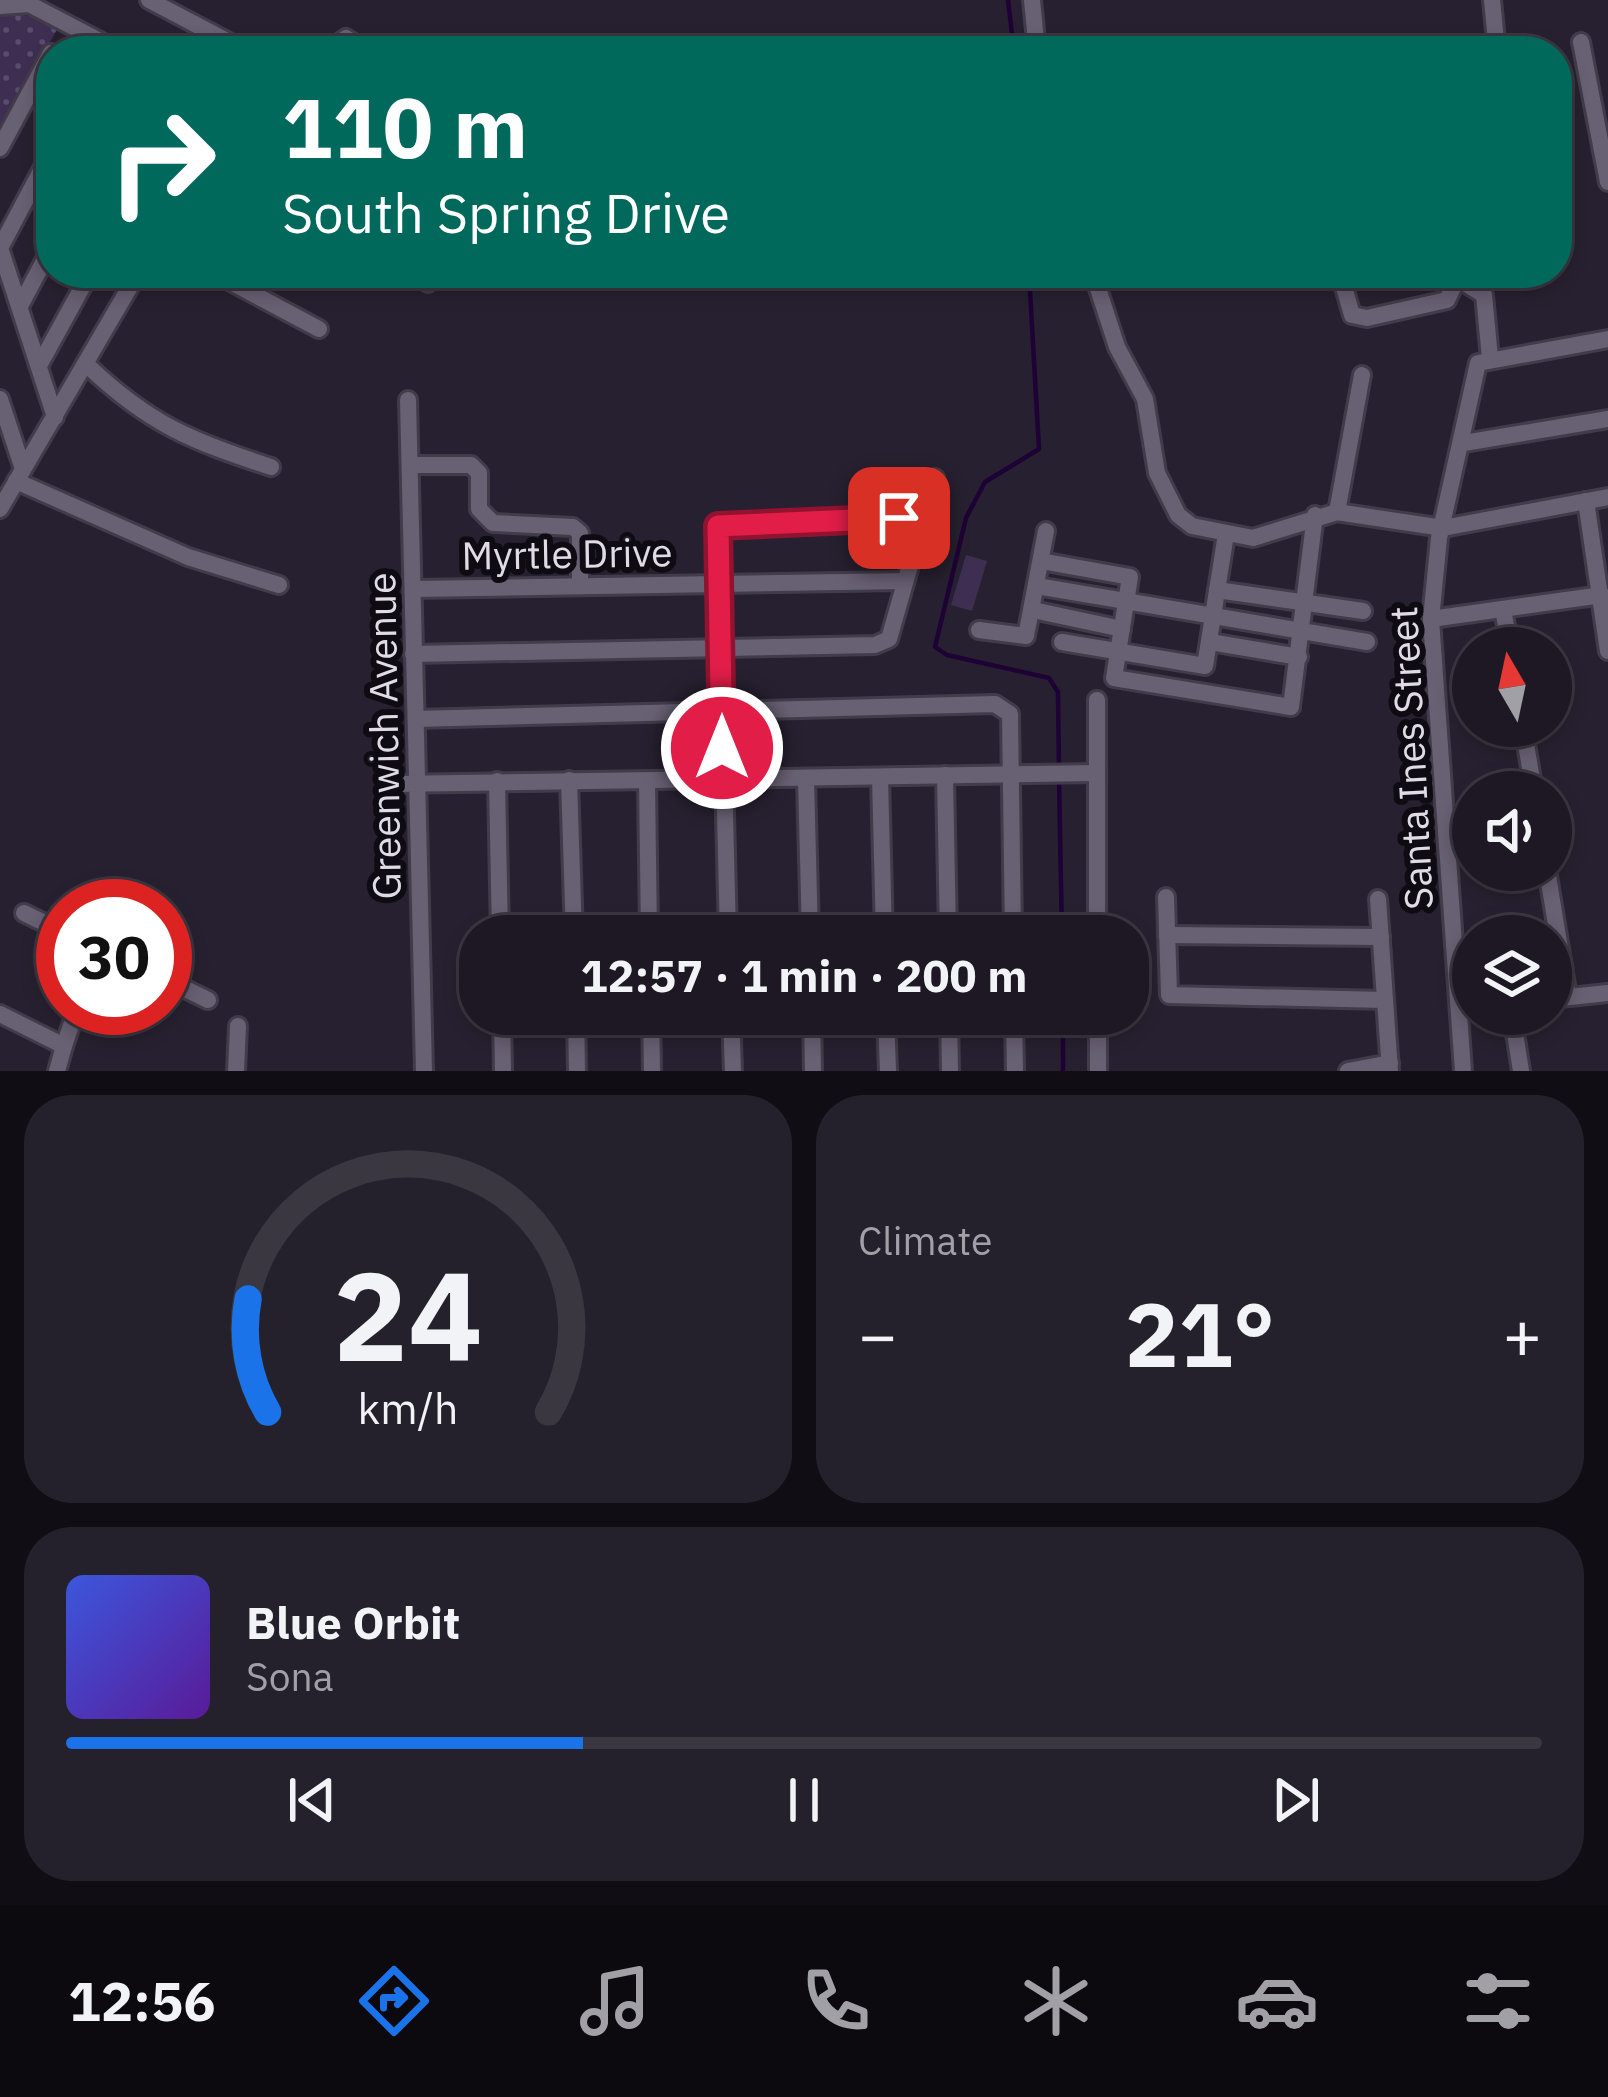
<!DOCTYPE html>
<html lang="en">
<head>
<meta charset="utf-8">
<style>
  body { margin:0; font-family:"IBM Plex Sans",sans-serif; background:#25212c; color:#f1f3f6; height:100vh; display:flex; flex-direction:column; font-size:45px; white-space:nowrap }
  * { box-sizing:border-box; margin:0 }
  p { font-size:39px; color:#a0a0a6 }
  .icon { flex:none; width:66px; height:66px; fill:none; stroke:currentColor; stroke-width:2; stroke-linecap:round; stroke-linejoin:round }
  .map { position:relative; height:1071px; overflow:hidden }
  .panel { display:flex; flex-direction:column; gap:24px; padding:24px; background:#100d14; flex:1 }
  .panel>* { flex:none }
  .hud { position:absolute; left:36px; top:36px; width:1536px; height:252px; border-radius:48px; box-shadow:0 6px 18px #0003,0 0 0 3px #3b3741; background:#00695c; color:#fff; overflow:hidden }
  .needle { width:78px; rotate:351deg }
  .controls { position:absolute; left:1452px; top:627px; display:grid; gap:24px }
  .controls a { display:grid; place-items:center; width:120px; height:120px; border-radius:50%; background:#1d1824; box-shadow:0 6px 18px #0003,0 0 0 3px #3b3741; font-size:60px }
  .speed { position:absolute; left:36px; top:879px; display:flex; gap:24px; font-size:60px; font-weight:700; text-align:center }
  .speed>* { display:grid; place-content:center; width:156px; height:156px; border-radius:50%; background:#1d1824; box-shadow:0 6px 18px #0003,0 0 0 3px #3b3741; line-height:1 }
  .speed .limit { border:18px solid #d22; background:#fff; color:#111 }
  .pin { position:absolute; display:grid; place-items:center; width:102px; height:102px; color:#fff; margin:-51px; border-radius:24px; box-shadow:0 6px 18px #0006 }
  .me { position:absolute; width:132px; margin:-66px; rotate:0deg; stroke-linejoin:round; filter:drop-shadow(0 0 9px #0008) }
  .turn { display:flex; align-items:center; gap:42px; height:252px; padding:0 48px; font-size:54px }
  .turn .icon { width:156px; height:156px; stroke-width:2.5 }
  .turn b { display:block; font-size:84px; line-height:102px }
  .big { font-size:90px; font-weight:700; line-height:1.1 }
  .panel .card { flex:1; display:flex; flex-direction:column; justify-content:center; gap:18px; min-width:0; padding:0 42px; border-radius:48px; background:#25212c }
  .panel .dial { align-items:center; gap:0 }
  .dial svg { height:312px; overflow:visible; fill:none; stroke:#3b3741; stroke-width:7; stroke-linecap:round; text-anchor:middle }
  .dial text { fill:#f1f3f6; stroke:none }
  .song { display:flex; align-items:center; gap:36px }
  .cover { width:144px; height:144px; border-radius:18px; background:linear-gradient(135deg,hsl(230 70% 55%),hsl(270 70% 35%)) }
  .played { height:12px; border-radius:6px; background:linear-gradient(90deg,#1a73e8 35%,#3b3741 35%) }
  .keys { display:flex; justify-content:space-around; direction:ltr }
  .heat { display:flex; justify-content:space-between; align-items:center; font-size:66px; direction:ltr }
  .panel .tiles { flex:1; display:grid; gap:24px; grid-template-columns:1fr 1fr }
  .card:last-child { grid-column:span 2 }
  .trip { position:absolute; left:459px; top:915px; width:690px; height:120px; border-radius:48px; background:#1d1824; box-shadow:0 6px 18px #0003,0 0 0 3px #3b3741; font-weight:700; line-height:120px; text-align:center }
  .tabs { display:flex; height:192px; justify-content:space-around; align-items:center; background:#0c0a0e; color:#a0a0a6 }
  .tabs .icon { width:84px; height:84px }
  .tabs .on { color:#1a73e8 }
  .tabs b { font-size:54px; color:#f1f3f6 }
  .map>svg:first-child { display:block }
</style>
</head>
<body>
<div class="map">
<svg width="1608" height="1071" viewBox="0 0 1608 1071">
  <defs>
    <pattern id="grass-dots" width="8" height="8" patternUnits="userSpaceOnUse" patternTransform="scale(3)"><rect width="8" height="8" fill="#3e2f52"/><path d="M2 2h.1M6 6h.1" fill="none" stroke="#5a4d6b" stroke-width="1.8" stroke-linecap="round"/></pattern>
  </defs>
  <rect width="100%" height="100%" fill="#272030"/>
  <polygon fill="url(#grass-dots)" points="0,15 25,15 59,26 0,130"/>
  <polygon fill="#3e2f52" points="966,555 987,561 972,611 951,605"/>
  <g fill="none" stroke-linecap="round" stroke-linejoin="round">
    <g stroke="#1e0235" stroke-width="4.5">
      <polyline points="1008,0 1014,51"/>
      <polyline points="1029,273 1039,449 985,482 966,518 935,647 947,655 1049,678 1058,692 1059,768"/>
      <polyline points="1059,780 1062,936"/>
      <polyline points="1063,1014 1063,1071"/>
    </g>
    <defs>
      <g id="minor">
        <polyline points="149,0 246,51"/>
        <polyline points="1032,0 1037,51"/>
        <polyline points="1492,0 1497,51"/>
        <polyline points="0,6 29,4 119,51"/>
        <polyline points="1581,42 1608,182"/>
        <polyline points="328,51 346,38 367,51"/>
        <polyline points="0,148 51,53"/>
        <polyline points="0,248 55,417"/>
        <polyline points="0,248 51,152"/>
        <polyline points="214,273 319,329"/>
        <polyline points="410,273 428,283"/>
        <polyline points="1093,273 1117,347 1145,399 1157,473 1178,515 1192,526 1253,538 1337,512 1443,528 1608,497"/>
        <polyline points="1340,273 1352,315 1367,318 1447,300 1460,273"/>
        <polyline points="1414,273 1460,280 1484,295 1490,358"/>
        <polyline points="20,306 51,248"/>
        <polyline points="40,364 90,273"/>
        <path d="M87 365C149 424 191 441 271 467"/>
        <polyline points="0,399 23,469"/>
        <polyline points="408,400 424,1071"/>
        <polyline points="1464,443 1608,419"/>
        <polyline points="412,465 471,465 479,473 479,509 493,523 573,527 580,533 580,586"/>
        <polyline points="16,481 188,557 279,585"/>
        <polyline points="1586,501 1608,651"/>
        <polyline points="0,509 138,273"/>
        <polyline points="1337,512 1362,375"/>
        <polyline points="875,519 877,478"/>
        <polyline points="1041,561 1130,577 1114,678 1291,707 1315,515"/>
        <polyline points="1037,586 1367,642"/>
        <polyline points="414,589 905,581"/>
        <polyline points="1217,590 1363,611"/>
        <polyline points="1503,609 1510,648"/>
        <polyline points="1033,610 1122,629"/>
        <polyline points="1431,619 1602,595"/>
        <polyline points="979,630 1026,636 1046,531"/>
        <polyline points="1062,642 1205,666 1226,534"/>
        <polyline points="1210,642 1299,657"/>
        <polyline points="413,654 875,645 889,639 935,478"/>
        <polyline points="1097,700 1097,936"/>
        <polyline points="416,719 995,704 1010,714 1013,936"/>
        <polyline points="1523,726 1534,792"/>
        <polyline points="945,775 948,936"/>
        <polyline points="880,777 884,936"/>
        <polyline points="806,779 810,936"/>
        <polyline points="569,780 574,936"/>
        <polyline points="497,781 500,936"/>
        <polyline points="647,781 649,936"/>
        <polyline points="393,784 1096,773"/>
        <polyline points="1547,870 1568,997"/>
        <polyline points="1166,897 1169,995 1385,1000"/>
        <polyline points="1378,899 1390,1071"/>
        <polyline points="24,913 63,932"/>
        <polyline points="1167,935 1381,937"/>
        <polyline points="728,936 718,526 924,516"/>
        <polyline points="165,979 208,1000"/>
        <polyline points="1551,999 1608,993"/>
        <polyline points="0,1014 64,1046 57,1071"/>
        <polyline points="502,1014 503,1071"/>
        <polyline points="576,1014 577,1071"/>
        <polyline points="651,1014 652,1071"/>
        <polyline points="731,1014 733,1071"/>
        <polyline points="812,1014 813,1071"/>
        <polyline points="886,1014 888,1071"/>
        <polyline points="949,1014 950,1071"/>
        <polyline points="1014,1014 1015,1071"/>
        <polyline points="1098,1014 1098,1071"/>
        <polyline points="1512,1014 1521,1071"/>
        <polyline points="64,1046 77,1008"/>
        <polyline points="236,1071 238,1026"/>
        <polyline points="1348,1071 1390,1063"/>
        <polyline points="1463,1071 1431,619 1439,538 1478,363 1608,339"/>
      </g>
    </defs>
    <use href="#minor" stroke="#423b49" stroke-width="22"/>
    <use href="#minor" stroke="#686073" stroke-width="16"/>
  </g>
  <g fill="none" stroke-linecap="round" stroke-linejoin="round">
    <defs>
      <polyline id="route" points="722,748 718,526 899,518"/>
    </defs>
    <use href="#route" stroke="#92132f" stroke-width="30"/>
    <use href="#route" stroke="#e11d48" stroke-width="21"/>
  </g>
  <g text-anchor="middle" stroke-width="12" stroke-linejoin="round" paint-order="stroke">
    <g font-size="39" fill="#e0dbe6" stroke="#0e0b12">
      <text transform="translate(567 554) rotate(-1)" y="14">Myrtle Drive</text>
      <text transform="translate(384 736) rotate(-91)" y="14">Greenwich Avenue</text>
      <text transform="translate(1411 758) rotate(-93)" y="14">Santa Ines Street</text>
    </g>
  </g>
</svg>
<div class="controls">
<a><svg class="needle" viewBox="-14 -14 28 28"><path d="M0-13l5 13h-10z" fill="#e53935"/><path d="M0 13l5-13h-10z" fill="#a0a0a6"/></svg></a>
<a><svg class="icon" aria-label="sound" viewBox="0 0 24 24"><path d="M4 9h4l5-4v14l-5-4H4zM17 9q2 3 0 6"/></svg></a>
<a><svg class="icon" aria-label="layers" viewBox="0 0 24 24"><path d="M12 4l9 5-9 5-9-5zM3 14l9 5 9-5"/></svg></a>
</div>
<div class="speed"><div class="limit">30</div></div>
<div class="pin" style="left:899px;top:518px;background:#d93025"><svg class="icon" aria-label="arrive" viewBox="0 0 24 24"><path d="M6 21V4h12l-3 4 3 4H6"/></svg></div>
<svg class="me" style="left:722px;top:748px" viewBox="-20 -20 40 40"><circle r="17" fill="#e11d48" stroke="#fff" stroke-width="3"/><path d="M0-11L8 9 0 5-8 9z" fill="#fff"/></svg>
<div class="trip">12:57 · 1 min · 200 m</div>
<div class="hud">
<div class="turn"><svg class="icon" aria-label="right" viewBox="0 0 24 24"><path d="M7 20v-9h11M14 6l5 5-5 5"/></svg><div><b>110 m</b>South Spring Drive</div></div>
</div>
</div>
<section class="panel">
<div class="tiles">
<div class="card dial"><svg viewBox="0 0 100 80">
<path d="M14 69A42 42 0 1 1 86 69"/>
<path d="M14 69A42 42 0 0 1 9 40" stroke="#1a73e8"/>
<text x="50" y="56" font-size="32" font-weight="700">24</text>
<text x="50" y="72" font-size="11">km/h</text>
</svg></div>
<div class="card"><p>Climate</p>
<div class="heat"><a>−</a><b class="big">21°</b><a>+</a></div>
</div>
<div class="card">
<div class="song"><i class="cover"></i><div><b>Blue Orbit</b><p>Sona</p></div></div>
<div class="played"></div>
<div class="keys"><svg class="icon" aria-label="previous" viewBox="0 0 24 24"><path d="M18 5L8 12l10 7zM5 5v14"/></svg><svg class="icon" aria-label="pause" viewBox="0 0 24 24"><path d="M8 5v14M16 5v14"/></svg><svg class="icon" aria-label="next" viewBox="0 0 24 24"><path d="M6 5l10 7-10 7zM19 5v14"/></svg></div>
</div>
</div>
</section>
<nav class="tabs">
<b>12:56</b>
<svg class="icon on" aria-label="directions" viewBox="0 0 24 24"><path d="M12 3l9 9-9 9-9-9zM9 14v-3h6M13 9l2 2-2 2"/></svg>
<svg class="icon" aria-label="music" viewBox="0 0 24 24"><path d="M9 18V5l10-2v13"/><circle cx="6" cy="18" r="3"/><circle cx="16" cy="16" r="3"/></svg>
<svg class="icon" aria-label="phone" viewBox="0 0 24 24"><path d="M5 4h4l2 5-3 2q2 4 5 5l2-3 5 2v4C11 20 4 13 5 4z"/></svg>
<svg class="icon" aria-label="climate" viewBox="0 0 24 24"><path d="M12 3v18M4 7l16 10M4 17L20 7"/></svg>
<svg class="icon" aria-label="car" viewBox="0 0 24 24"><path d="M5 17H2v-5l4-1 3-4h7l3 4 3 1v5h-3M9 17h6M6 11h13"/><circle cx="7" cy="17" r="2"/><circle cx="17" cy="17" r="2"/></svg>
<svg class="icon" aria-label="filters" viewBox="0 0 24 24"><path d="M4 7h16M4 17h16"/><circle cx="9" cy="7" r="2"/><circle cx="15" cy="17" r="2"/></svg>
</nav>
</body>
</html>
